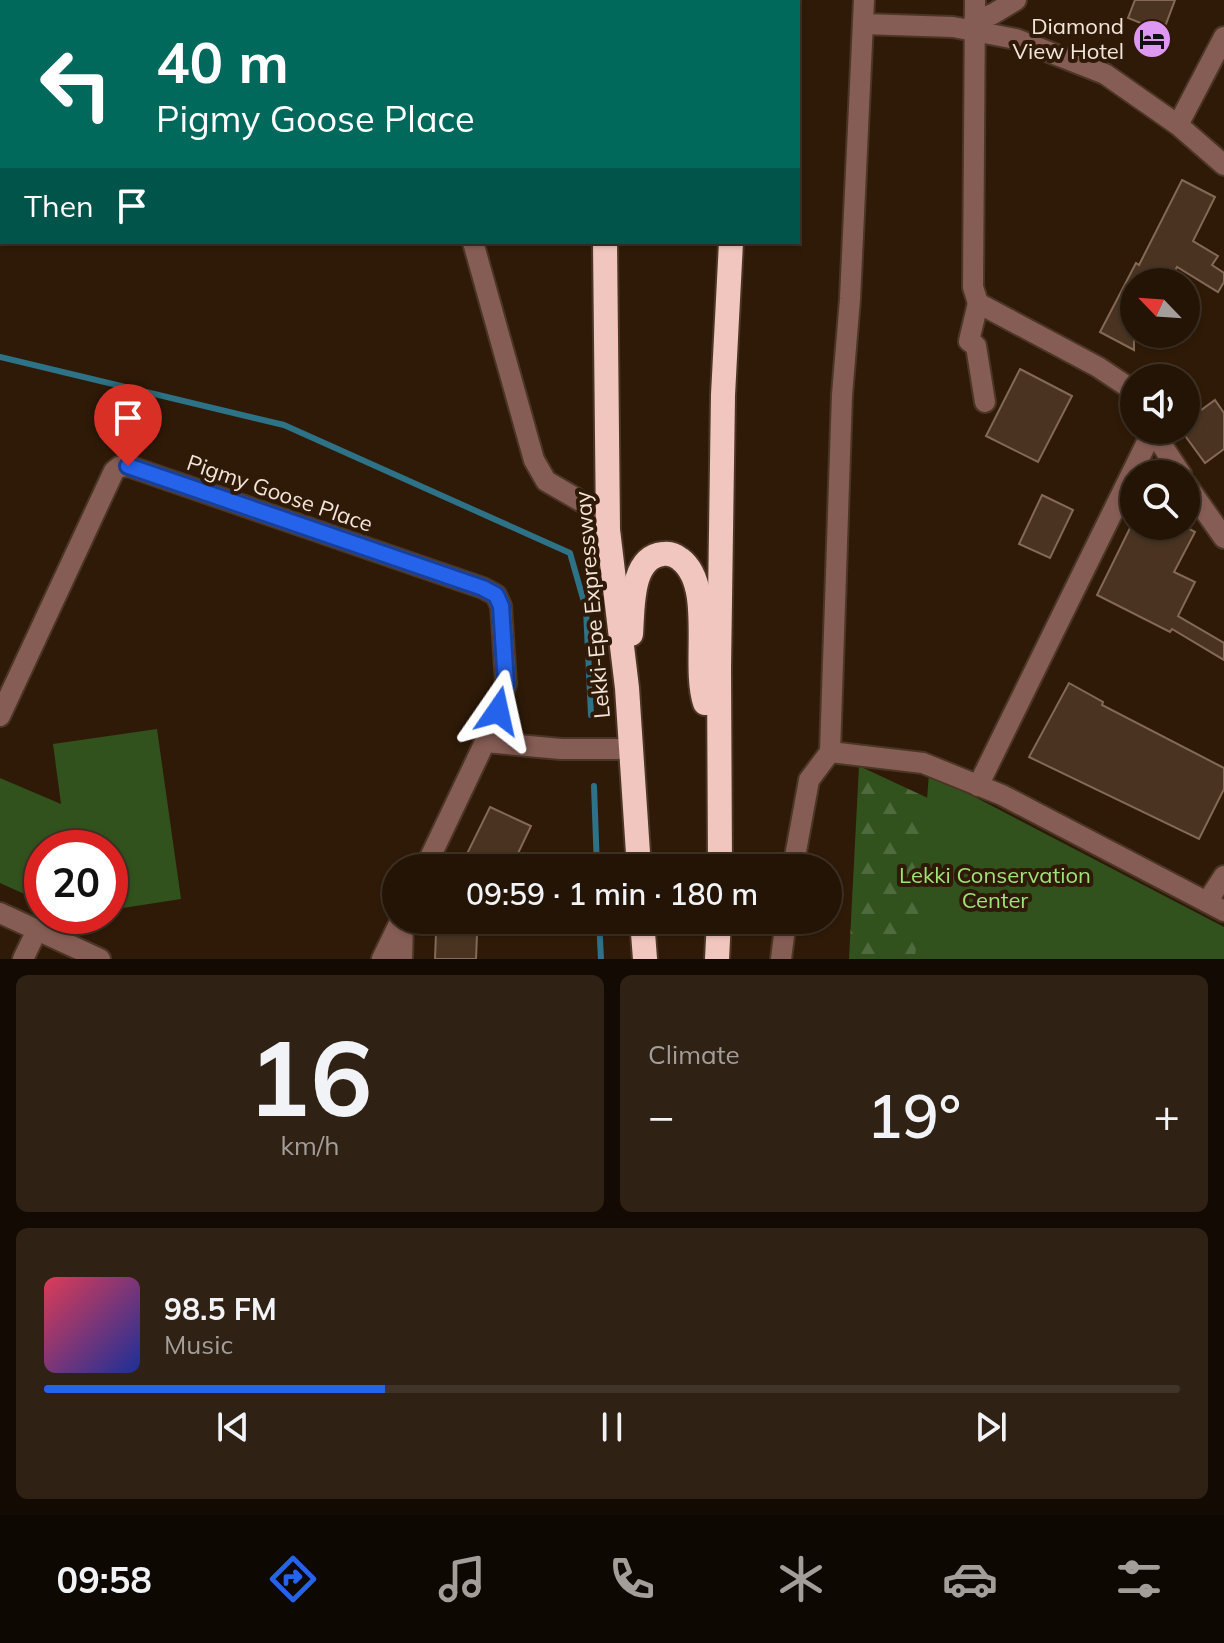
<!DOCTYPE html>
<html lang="en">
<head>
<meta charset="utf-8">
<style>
  body { margin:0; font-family:Mulish,sans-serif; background:#2f2113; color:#f1f3f6; height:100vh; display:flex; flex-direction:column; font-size:30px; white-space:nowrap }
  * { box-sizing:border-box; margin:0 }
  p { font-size:26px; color:#a39e9a }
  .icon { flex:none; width:44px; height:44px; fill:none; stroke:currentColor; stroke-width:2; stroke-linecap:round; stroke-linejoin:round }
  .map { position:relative; height:959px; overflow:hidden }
  .details { display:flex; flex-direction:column; gap:16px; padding:16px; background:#130b03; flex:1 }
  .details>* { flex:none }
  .guide { position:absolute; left:0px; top:0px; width:800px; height:244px; box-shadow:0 2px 6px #0004,0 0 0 2px #403327; background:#00695c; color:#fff; overflow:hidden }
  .needle { width:52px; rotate:295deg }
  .tools { position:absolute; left:1120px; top:268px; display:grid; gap:16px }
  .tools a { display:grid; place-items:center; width:80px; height:80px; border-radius:50%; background:#231405; box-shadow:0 2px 6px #0004,0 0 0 2px #403327; font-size:40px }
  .speed { position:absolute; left:24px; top:830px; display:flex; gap:16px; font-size:40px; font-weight:700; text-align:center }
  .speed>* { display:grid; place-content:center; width:104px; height:104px; border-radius:50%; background:#231405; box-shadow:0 2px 6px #0004,0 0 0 2px #403327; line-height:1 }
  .speed .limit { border:12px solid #d22; background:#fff; color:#111 }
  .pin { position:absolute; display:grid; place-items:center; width:68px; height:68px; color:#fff; margin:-82px -34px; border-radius:50% 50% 50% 0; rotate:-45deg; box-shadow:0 0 8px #0007 }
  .pin .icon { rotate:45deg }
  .me { position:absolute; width:88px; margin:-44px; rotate:11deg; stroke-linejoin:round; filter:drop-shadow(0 0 6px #0008) }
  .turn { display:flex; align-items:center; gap:28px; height:168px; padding:0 24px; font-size:36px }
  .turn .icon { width:104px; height:104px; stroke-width:2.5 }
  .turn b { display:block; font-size:56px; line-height:68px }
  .then { display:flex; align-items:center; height:76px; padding:0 24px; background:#0003; gap:16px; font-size:30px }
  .big { font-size:60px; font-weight:600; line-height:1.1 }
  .details .tile { flex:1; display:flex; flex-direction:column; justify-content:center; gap:12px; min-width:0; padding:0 28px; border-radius:12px; background:#2f2113 }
  .details .dial { align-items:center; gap:0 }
  .dial b { font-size:104px; line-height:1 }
  .song { display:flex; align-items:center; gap:24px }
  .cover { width:96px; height:96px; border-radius:12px; background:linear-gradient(135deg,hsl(350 70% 55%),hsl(230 70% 35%)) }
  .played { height:8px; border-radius:4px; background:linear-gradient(90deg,#2563eb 30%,#403327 30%) }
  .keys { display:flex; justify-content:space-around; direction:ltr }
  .heat { display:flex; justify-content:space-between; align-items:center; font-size:44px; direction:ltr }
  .details .tiles { flex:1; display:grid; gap:16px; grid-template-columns:1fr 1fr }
  .tile:last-child { grid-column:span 2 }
  .trip { position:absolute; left:382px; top:854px; width:460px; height:80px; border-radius:40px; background:#231405; box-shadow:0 2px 6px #0004,0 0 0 2px #403327; font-weight:600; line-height:80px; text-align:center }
  .dock { display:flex; height:128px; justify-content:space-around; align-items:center; background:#0e0802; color:#a39e9a }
  .dock .icon { width:56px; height:56px }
  .dock .selected { color:#2563eb }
  .dock b { font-size:36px; color:#f1f3f6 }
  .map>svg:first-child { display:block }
</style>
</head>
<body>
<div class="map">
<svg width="1224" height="959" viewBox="0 0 1224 959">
  <defs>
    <pattern id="forest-firs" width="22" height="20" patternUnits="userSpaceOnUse" patternTransform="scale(2)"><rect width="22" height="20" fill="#31521d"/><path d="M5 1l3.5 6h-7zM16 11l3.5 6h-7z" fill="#4f6b3d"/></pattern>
  </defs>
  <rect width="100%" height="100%" fill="#2f1a07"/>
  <polygon fill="url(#forest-firs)" points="859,766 1153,903 1224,941 1224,959 849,959"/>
  <g fill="#31521d">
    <polygon points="157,729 181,899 110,910 110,848 42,848 42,902 0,883 0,778 61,804 53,744"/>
    <polygon points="929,773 1224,927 1224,959 915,959"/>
  </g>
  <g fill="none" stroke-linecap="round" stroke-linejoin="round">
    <g stroke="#2d7286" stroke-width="6">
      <polyline points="0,357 284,425 570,553 586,609 591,715"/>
      <polyline points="594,786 597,868"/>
      <polyline points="599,920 601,959"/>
    </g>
  </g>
  <g fill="#4a3421" stroke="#846a56" stroke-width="2">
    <polygon points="1135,0 1175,0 1163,32 1128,18"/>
    <polygon points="1182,180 1215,197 1193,241 1218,256 1212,265 1224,273 1224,282 1218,292 1177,267 1169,282 1134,282 1134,350 1100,332 1136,263 1139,265"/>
    <polygon points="1020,369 1072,396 1038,462 986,436"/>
    <polygon points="1215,400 1224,413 1224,449 1205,463 1186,437 1186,421"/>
    <polygon points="1042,495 1073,510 1050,558 1019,544"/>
    <polygon points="1131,526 1184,526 1195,532 1174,572 1195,582 1178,616 1224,643 1224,660 1172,629 1170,632 1097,595"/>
    <polygon points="1069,683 1103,702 1102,705 1224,768 1224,789 1199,839 1029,757"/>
    <polygon points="490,807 531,826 511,868 460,868"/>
    <polygon points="436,933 477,935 476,959 435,959"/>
  </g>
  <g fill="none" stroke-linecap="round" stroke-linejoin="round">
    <defs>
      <g id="minor">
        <polyline points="84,0 96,2"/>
        <polyline points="975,0 973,287 978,303 1098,367 1134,391"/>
        <polyline points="156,2 157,0"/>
        <polyline points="453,2 453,0"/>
        <polyline points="974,21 993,14 1016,0"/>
        <polyline points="863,24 953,27 1016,39 1105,74 1178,125 1224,165"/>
        <polyline points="1178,125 1224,37"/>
        <polyline points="473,242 534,460 546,481 608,517"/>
        <polyline points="978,303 969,341 976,346 985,402"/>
        <polyline points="1152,430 1181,474"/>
        <polyline points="1186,484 1224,538"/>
        <polyline points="0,716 114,471 119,467 128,466 483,588 496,595 501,606 506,684 485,742 425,868"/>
        <polyline points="485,742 561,749 630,749"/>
        <polyline points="830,752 923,763 1002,795 1224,911"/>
        <polyline points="978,786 1152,432"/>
        <polyline points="793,868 809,780 830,752 842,395 850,299 864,0"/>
        <polyline points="1207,902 1224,876"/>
        <polyline points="0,913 100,959"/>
        <polyline points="23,959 37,930"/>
        <polyline points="382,959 401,920"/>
        <polyline points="402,959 403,923"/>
        <polyline points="781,959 786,920"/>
      </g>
      <g id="highway">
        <polyline points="618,2 618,0"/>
        <polyline points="744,2 744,0"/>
        <polyline points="605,242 608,530 627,688 639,868"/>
        <path d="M631 634C633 610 630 557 663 554 669 553 675 555 680 559 715 585 692 664 705 703"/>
        <polyline points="720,868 719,668 723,395 731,242"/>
        <polyline points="642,920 645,959"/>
        <polyline points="717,959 719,920"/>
      </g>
    </defs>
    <use href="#minor" stroke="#4b3625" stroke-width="24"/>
    <use href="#highway" stroke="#4b3625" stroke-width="28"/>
    <use href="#minor" stroke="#865d55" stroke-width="20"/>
    <use href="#highway" stroke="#f1c6be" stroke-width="24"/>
  </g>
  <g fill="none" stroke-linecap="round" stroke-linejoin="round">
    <defs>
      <polyline id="route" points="128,466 483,588 496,595 501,606 506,684 498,711"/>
    </defs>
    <use href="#route" stroke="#184099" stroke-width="20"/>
    <use href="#route" stroke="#2563eb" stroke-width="14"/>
  </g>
  <defs>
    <symbol id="hotel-disc" viewBox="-11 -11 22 22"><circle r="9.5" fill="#de98f2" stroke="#2f1a07"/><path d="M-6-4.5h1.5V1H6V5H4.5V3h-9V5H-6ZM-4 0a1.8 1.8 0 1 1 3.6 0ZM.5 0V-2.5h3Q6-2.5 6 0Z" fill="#111"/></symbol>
  </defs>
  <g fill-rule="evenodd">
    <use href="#hotel-disc" x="1130" y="17" width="44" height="44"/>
  </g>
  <g text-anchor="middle" stroke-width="8" stroke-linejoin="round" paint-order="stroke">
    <g font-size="22" fill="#f4e5da" stroke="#2f1a07" text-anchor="end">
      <text x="1124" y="34">Diamond<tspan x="1124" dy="25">View Hotel</tspan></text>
    </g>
    <g font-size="22" fill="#f4e5da" stroke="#2f1a07">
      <text transform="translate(280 493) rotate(19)" y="8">Pigmy Goose Place</text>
      <text transform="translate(592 605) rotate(-95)" y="8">Lekki-Epe Expressway</text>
    </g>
    <g font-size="22" fill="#9ee379" stroke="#2f1a07">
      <text x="995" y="883">Lekki Conservation<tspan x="995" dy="25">Center</tspan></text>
    </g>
  </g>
</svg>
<div class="tools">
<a><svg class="needle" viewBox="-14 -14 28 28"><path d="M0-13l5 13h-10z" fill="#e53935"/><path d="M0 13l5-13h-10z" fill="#a39e9a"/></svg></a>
<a><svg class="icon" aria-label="sound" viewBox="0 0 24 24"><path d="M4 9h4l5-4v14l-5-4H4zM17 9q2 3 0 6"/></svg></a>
<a><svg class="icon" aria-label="search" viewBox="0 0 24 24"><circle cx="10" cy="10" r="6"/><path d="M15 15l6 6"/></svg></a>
</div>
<div class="speed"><div class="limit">20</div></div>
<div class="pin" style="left:128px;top:466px;background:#d93025"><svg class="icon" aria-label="arrive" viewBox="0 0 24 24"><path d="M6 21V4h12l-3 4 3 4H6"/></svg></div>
<svg class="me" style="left:498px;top:711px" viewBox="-20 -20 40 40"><path d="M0-17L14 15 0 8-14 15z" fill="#2563eb" stroke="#fff" stroke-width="4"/></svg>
<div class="trip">09:59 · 1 min · 180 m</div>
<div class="guide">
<div class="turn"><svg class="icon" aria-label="left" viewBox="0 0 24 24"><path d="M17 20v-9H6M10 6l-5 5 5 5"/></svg><div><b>40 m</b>Pigmy Goose Place</div></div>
<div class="then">Then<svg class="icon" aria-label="arrive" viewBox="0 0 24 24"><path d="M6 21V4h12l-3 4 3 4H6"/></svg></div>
</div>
</div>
<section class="details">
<div class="tiles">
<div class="tile dial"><b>16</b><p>km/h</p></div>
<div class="tile"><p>Climate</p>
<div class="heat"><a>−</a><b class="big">19°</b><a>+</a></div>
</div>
<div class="tile">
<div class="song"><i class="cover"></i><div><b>98.5 FM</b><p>Music</p></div></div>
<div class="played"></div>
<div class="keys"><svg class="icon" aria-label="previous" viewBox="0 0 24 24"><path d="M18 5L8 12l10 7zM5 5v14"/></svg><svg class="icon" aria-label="pause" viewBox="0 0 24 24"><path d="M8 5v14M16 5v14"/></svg><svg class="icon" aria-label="next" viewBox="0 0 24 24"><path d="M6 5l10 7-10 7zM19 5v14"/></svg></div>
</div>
</div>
</section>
<nav class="dock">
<b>09:58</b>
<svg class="icon selected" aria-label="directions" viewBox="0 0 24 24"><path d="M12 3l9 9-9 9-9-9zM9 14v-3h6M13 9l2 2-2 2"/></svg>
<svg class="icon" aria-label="music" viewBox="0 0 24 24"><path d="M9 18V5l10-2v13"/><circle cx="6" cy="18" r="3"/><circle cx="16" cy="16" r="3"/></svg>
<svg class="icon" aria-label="phone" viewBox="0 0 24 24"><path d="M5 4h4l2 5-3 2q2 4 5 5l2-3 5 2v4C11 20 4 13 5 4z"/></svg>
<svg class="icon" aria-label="climate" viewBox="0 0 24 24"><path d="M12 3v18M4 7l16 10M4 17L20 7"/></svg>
<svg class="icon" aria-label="car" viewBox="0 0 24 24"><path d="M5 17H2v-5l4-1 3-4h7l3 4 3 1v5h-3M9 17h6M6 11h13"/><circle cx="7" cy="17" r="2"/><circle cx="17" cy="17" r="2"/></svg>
<svg class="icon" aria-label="filters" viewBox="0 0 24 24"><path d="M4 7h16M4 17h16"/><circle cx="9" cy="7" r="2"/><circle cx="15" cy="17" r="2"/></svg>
</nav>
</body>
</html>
